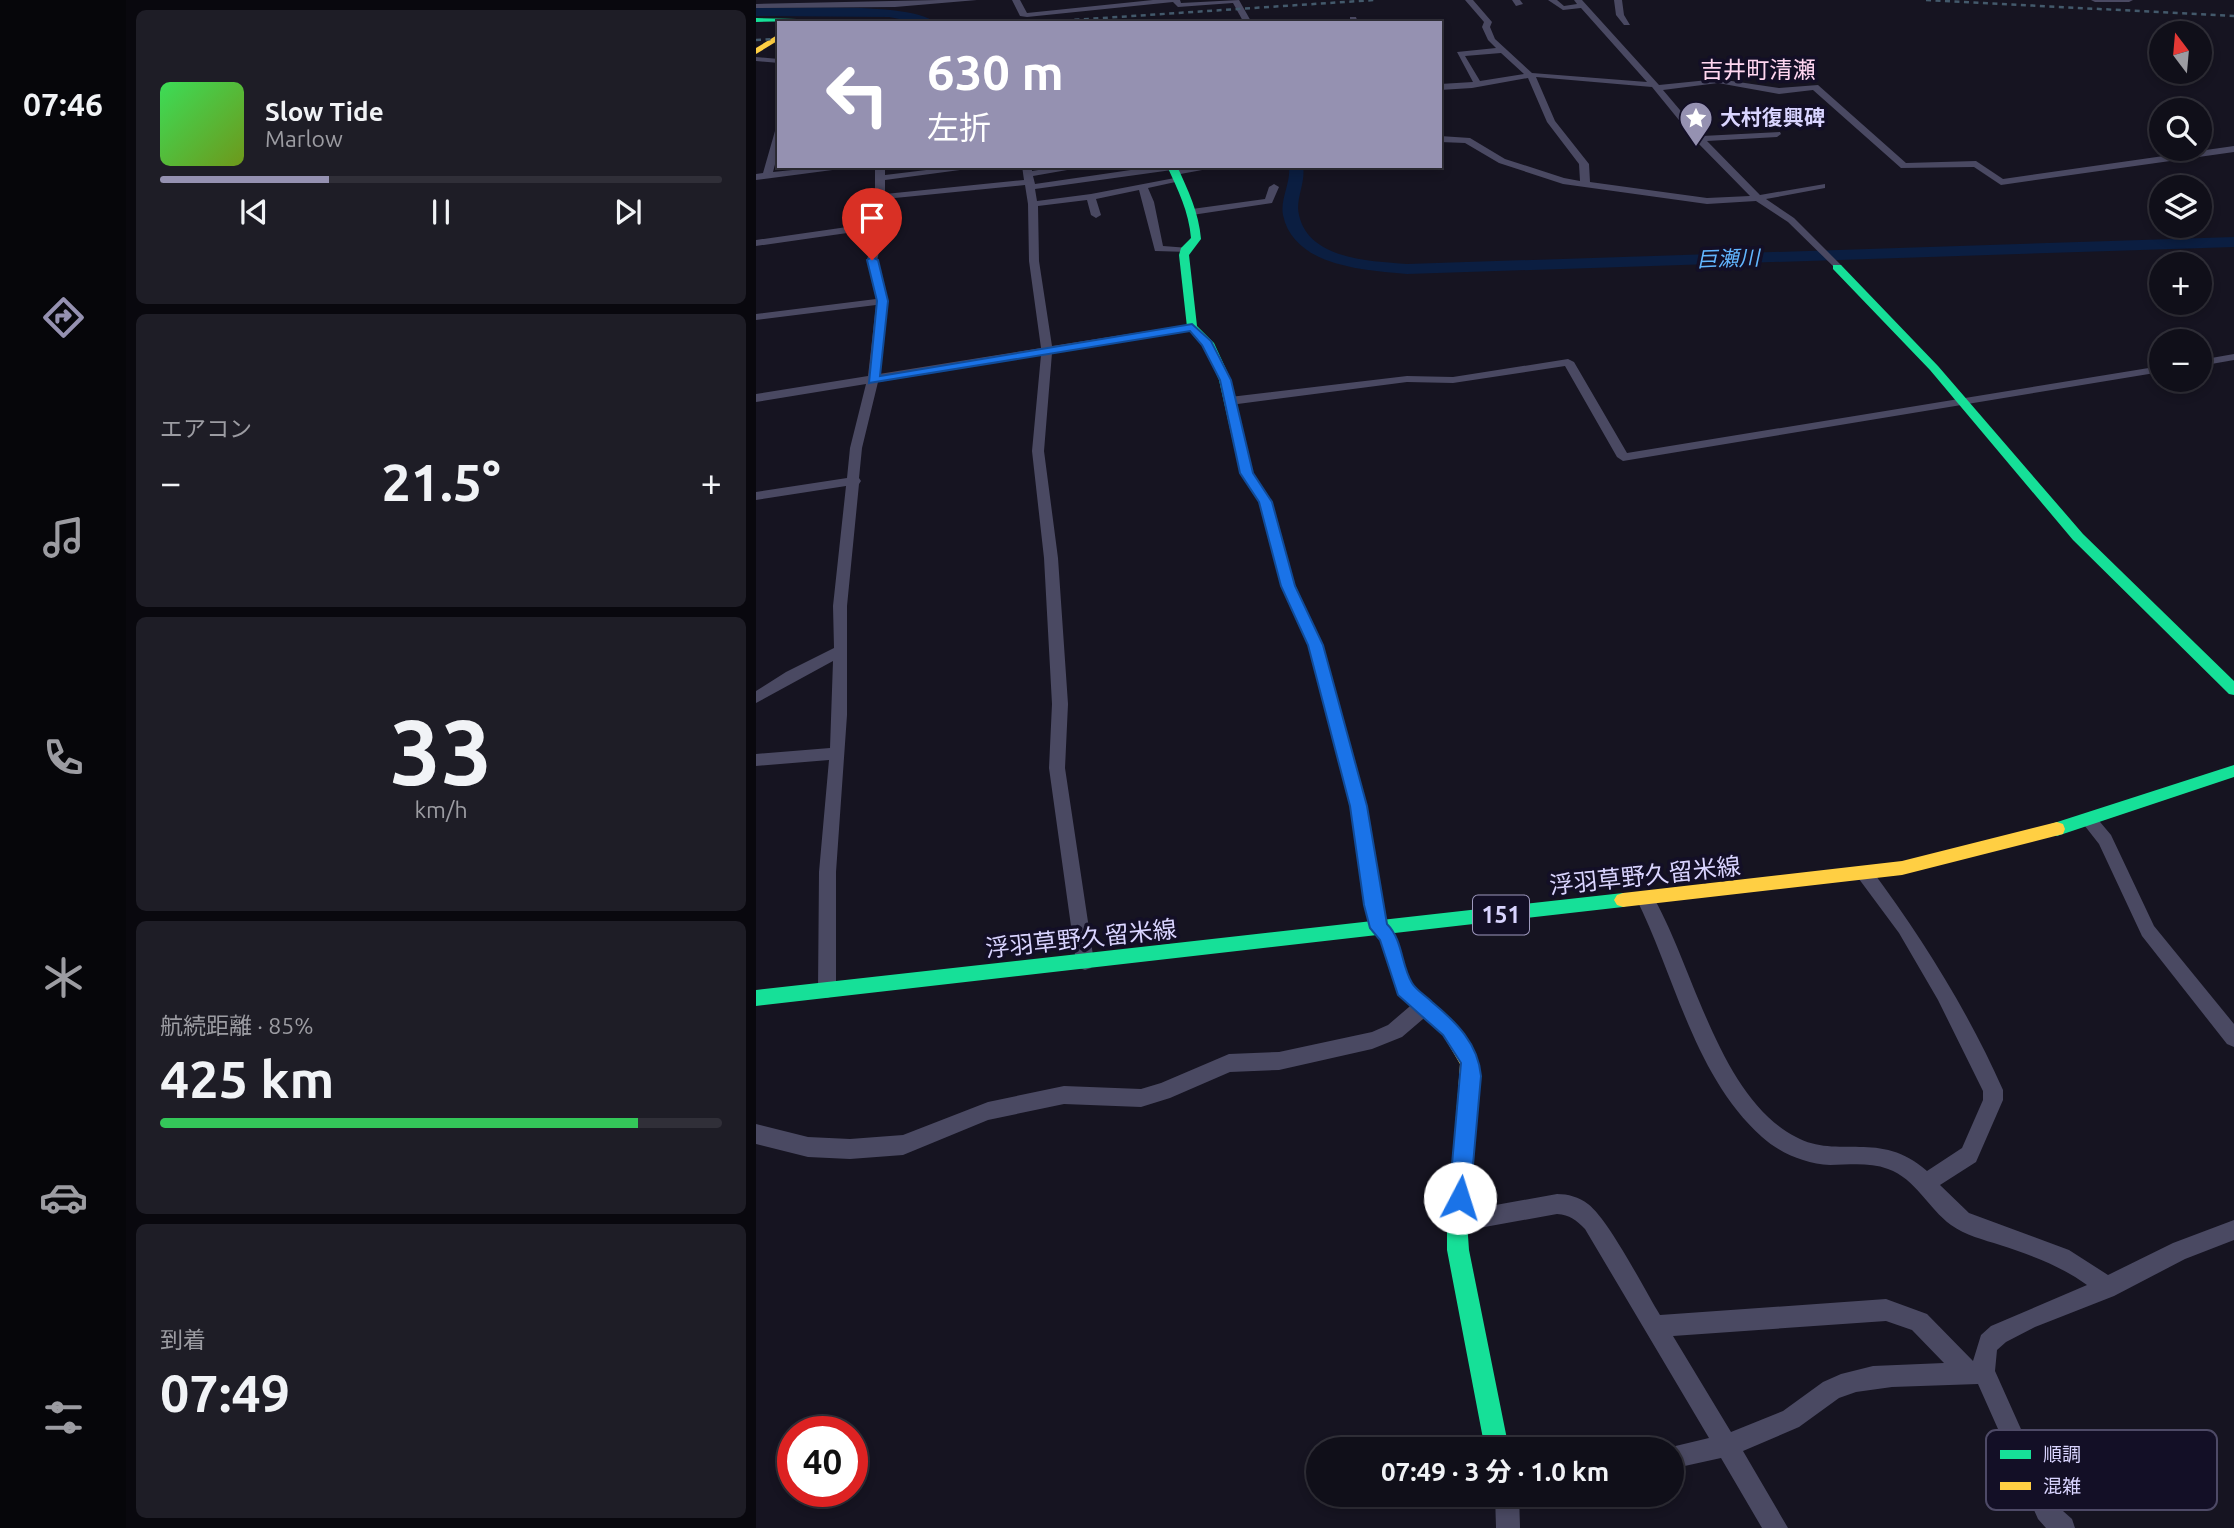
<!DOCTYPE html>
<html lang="ja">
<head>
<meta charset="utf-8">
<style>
  body { margin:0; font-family:Ubuntu,"Noto Sans JP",sans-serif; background:#1e1d26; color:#f1f3f6; height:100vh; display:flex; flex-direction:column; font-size:26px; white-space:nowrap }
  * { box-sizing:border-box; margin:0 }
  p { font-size:23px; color:#9c9ca2 }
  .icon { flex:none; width:38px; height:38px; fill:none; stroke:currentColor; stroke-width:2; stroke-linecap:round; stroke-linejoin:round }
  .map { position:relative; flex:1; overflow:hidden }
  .details { display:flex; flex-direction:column; gap:10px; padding:10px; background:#09080e; width:630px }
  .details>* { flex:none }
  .hud { position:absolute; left:21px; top:21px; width:665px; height:147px; border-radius:0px; box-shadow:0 4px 10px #0003,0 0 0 2px #302f38; background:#9591b1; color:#fff; overflow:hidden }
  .needle { width:46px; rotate:344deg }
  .buttons { position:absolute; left:1393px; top:21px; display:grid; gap:14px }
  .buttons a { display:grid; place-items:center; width:63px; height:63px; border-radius:50%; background:#100f19; box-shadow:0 4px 10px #0003,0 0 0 2px #302f38; font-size:35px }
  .speed { position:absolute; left:21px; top:1416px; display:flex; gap:14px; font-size:35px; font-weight:700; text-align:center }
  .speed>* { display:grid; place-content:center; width:91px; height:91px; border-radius:50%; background:#100f19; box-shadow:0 4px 10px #0003,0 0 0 2px #302f38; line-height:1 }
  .speed .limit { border:10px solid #d22; background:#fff; color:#111 }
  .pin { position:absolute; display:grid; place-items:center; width:60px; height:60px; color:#fff; margin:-72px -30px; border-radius:50% 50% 50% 0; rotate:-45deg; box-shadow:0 0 7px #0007 }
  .pin .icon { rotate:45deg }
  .me { position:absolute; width:77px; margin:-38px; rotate:5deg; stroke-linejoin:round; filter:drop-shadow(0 0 5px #0008) }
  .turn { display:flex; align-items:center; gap:24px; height:147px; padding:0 35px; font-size:32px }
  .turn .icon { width:91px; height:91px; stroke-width:2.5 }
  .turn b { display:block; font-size:49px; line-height:60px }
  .big { font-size:52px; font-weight:700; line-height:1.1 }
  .details .widget { flex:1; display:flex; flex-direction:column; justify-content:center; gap:10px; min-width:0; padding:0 24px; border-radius:10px; background:#1e1d26 }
  .details .dial { align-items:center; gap:0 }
  .dial b { font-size:91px; line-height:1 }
  .song { display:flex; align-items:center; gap:21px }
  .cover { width:84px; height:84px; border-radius:10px; background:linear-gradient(135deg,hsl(130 70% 55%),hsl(80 70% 35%)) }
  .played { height:7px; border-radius:4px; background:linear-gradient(90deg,#9591b1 30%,#302f38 30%) }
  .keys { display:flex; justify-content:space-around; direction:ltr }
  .heat { display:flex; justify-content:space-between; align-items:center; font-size:38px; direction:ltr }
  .charge { height:10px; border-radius:5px; background:linear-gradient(90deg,#34c759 85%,#302f38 0) }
  .trip { position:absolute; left:550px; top:1437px; width:378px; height:70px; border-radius:35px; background:#100f19; box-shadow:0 4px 10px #0003,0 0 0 2px #302f38; font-weight:700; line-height:70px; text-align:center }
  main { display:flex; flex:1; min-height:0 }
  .tabs { display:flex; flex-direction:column; width:126px; justify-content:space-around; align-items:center; background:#06060a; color:#9c9ca2 }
  .tabs .icon { width:49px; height:49px }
  .tabs .on { color:#9591b1 }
  .tabs b { font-size:32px; color:#f1f3f6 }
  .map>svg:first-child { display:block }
</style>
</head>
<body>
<main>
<nav class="tabs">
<b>07:46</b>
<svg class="icon on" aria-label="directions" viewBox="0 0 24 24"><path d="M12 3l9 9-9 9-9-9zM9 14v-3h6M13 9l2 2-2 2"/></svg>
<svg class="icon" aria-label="music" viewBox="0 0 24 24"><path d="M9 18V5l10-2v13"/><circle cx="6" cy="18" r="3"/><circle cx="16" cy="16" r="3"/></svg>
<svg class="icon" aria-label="phone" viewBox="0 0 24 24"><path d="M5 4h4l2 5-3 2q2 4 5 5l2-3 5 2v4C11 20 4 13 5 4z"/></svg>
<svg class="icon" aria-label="climate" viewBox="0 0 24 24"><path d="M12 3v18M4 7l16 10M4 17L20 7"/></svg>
<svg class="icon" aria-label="car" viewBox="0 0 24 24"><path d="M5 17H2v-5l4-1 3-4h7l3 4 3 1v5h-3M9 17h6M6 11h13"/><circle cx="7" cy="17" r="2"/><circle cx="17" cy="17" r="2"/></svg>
<svg class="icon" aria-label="filters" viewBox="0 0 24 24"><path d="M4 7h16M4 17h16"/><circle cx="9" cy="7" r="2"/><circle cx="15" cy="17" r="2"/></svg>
</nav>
<section class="details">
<div class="widget">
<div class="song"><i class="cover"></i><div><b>Slow Tide</b><p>Marlow</p></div></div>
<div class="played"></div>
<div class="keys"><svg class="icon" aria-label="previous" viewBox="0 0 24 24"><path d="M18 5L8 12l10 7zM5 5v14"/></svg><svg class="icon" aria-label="pause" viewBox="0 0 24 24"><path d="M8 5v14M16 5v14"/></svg><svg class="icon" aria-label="next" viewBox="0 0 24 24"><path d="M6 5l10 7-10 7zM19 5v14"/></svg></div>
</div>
<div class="widget"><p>エアコン</p>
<div class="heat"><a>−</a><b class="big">21.5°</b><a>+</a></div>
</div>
<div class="widget dial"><b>33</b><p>km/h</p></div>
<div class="widget"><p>航続距離 · 85%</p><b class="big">425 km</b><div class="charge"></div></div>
<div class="widget"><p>到着</p><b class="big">07:49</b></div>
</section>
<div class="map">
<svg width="1478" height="1528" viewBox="0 0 1478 1528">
  <rect width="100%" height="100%" fill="#161421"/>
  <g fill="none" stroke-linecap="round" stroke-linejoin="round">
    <g fill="#0b1e41" fill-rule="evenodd">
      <path d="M0 8C40 9 153 1 181 23H164L133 17 0 16Z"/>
      <path d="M533 166H547C550 183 539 199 543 215 553 260 615 261 651 264L1478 237V247L651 274C609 270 538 267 527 215 524 199 535 183 533 166Z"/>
    </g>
    <g fill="#4a4962" fill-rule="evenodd">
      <polygon points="182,0 221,0 139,7 0,8 0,4"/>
      <polygon points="256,0 264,0 271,13 397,0 424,0 425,3 483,0 496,23 488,23 477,3 422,7 417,2 271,17 264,16"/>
      <path d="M709 0H717L736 22 734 27 739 39 776 73 891 82 825 8 807 10 792 0H801L808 6 821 4 818 0H826L903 85 962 79 1023 88 1062 85 1150 163 1220 161 1247 179 1478 146V152L1245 185 1218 167 1145 168 1057 90 1023 94 962 83 907 90 946 136 1024 132 1025 134 1021 137 951 141 1004 195 1069 184V188L1010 199 1038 218 1085 265 1086 267 1081 270 1032 222 1000 201 951 204 807 184 743 163 709 143 684 142V136L714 138 749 159 808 178 824 181 823 164 791 122 772 78 716 88 684 90V84L717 82 701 52 740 48 732 40 726 27 728 22ZM745 53 768 74 724 81 709 56ZM780 77 896 87 940 141 994 196 951 198 834 182 833 164 799 121Z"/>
      <polygon points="756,0 764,0 767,4 760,6"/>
      <polygon points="858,0 866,0 868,15 874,25 868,25 860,15"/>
      <polygon points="1335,0 1377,0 1373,2 1339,2"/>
      <polygon points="594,17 600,17 602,23 594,23"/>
      <polygon points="0,57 23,59 23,63 0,61"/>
      <polygon points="23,128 23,149 17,172 75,166 107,166 0,180 0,174 7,173 19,131"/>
      <path d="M119 166H129V175L203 166H234L129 180V194L268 180 266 166H276V171L308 166H334L277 176 279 184 402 166H420L416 170 279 189 281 201 335 194 424 177V181L392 188 398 202 407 246 433 248V252L399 251 383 190 340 199 345 215 340 218 335 215 331 200 282 206 283 261 296 346 436 324 441 327 436 330 296 353 288 451 302 558 312 704 309 768 338 962 335 968 329 970 323 968 320 962 293 768 296 704 288 558 276 451 285 355 122 382 106 448 103 478 105 481 103 484 91 606V715L80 872V990L77 996 71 998 65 996 62 990 63 872 73 760 0 766V754L74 748 77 661 0 703V691L30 672 78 648 77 606 90 486 0 500V492L91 478 94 448 110 384 0 402V394L112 376 120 305 0 320V314L120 299 111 260 119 229 0 246V240L119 223ZM269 185 272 204 273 261 285 348 123 374 131 301 121 260 129 228V199Z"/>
      <polygon points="441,166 468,166 419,175 414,172"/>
      <polygon points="518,184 523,187 516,203 436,215 431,212 436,209 509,199 513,187"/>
      <polygon points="1478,354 1478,360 1444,366 1444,360"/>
      <polygon points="812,359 818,362 871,453 1405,366 1405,372 867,461 861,457 809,366 697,383 651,382 474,405 468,401 474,397 651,376 697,377"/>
      <polygon points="1333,814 1339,816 1355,835 1398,926 1478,1024 1478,1047 1471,1044 1386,936 1343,844 1325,821 1327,816"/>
      <path d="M1109 867 1115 869C1166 938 1212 1011 1247 1090V1100L1220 1162 1184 1185 1213 1213 1313 1250 1352 1275 1417 1243 1478 1220V1240L1429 1259 1358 1296 1279 1327 1250 1342 1241 1350 1239 1371 1298 1503 1316 1519 1319 1528H1290L1282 1519 1222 1384 1136 1387 1100 1392 1083 1398 1043 1427 987 1451 1032 1528H1006L965 1458 915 1469V1449H907L953 1438 829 1229C820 1220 814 1215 801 1214L701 1232 694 1229 691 1222 694 1215 701 1212 801 1194C812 1194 823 1197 832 1204 853 1220 888 1289 904 1315L1130 1299 1171 1314 1217 1361 1225 1335 1235 1326 1331 1285C1305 1266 1275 1255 1244 1245 1228 1240 1209 1235 1195 1225 1172 1208 1160 1179 1132 1169 1113 1162 1093 1165 1074 1165 1049 1164 1024 1153 1006 1137 938 1076 919 976 880 898L883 893 889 891 895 893C937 963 962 1097 1040 1137 1082 1160 1124 1129 1171 1171L1206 1148 1227 1100V1091L1182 1000 1143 933 1103 879 1101 874 1103 869ZM1130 1321 1156 1330 1188 1363 1117 1366 1085 1374 1067 1382 1027 1411 975 1432 917 1336Z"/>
      <polygon points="667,999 674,1001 676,1007 674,1013 646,1037 616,1049 523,1070 474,1072 414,1098 385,1107 308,1104 232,1120 147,1155 94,1159 52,1157 0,1144 0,1124 52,1137 94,1139 147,1135 232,1102 308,1086 385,1089 405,1083 473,1054 523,1052 616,1032 632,1025 660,1001"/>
      <polygon points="739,1494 763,1494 764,1528 740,1528"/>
    </g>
    <g fill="#16e098" fill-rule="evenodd">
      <polygon points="0,18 41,19 45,21 0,22"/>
      <path d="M411 166H421C432 190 443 213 445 239L433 255 441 326 458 343 475 380 496 473 515 502 539 585 566 645 574 673 572 677H562L560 673 552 645 525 585 503 502 484 473 463 380 447 344 431 327 423 255 425 248 435 238C433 212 422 190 411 166Z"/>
      <polygon points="1077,265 1085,265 1182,366 1327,534 1478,681 1478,695 1473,694 1317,540 1174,370 1077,269"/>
      <polygon points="1478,765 1478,777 1301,836 1295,834 1293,829 1295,824"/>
      <polygon points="867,893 873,895 876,900 873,905 867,907 0,1006 0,990"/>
      <polygon points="712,1083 719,1086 722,1092 711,1222 713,1250 753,1449 729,1449 691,1250 691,1222 702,1092 705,1086"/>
    </g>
    <g fill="#ffcf43" fill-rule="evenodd">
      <polygon points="23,34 23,40 0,54 0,48"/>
      <path d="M567 668 574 673 610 806 631 925C647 941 644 966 656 984 662 992 673 999 681 1006 707 1028 735 1062 719 1098L712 1101 705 1098 702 1092 704 1064 687 1035 643 995 624 940 614 928 594 806 560 673Z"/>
      <polygon points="1301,822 1307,824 1309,829 1307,834 1146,875 867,907 861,905 858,900 861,895 867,893 1146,861"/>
    </g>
    <g stroke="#43596b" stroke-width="2.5" stroke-dasharray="5 4.5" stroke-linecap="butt">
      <polyline points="1170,0 1478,16"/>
      <polyline points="271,23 618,0"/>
      <polyline points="0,40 23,39"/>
    </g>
  </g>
  <path fill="#1a73e8" stroke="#114b97" stroke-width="2" d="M116 257 122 260 132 301 124 376 436 324 455 341 475 380 497 473 516 502 539 586 567 645 611 806 631 924C647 940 645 965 656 983 660 990 670 996 676 1002 700 1022 722 1043 725 1076L714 1198 711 1205 704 1208 696 1205 693 1198 705 1063 687 1035 642 995 624 940 614 928 608 905 594 806 552 645 525 586 503 502 484 473 464 380 446 345 434 331 113 383 121 301 111 260Z"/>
  <defs>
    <symbol id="sight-pin" viewBox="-11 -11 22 30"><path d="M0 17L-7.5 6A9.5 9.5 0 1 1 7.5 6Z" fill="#9591b1" stroke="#130f26"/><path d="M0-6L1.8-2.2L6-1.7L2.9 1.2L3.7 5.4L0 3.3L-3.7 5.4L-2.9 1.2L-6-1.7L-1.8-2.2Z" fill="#fff"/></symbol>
  </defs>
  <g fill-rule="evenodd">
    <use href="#sight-pin" x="921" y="99" width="38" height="52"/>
  </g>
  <g text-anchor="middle" stroke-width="7" stroke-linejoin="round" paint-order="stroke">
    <g font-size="21" font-weight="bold" fill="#d9d4ff" stroke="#130f26" text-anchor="start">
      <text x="964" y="125">大村復興碑</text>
    </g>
    <g font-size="21" font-style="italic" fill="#62b6ff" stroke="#130f26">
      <text transform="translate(972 259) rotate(-2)" y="7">巨瀬川</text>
    </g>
    <g font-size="23" fill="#ffd6f0" stroke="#130f26">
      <text x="1002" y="78">吉井町清瀬</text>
    </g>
    <rect fill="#130f26" stroke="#9e99be" stroke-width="2" x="717" y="895.5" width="56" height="39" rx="5"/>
    <g font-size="23" font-weight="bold" fill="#d9d4ff">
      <text x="745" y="923">151</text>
    </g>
    <g font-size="24" fill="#d9d4ff" stroke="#130f26">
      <text transform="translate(889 876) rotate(-6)" y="8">浮羽草野久留米線</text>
      <text transform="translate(325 939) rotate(-6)" y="8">浮羽草野久留米線</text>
    </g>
  </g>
  <rect x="1230" y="1430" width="231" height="80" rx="10" fill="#130f26" stroke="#4e4a67" stroke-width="2"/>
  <rect x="1244" y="1450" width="31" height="9" fill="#16e098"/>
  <rect x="1244" y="1482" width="31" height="8" fill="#ffcf43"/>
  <g font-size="19" fill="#d9d4ff">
    <text x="1287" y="1461">順調</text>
    <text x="1287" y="1493">混雑</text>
  </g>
</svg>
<div class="buttons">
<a><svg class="needle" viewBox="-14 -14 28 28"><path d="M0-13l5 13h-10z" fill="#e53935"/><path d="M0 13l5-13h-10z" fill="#9c9ca2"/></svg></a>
<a><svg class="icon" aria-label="search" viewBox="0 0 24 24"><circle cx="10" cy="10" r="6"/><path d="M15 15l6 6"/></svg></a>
<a><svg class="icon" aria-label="layers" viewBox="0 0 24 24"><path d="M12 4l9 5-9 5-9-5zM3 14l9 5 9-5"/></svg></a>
<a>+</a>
<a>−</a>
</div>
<div class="speed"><div class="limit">40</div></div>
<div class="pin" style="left:116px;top:260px;background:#d93025"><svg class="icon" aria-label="arrive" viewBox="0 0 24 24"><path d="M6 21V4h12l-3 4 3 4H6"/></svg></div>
<svg class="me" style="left:704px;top:1198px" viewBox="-20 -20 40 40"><circle r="19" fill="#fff"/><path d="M0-13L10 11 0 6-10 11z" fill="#1a73e8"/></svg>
<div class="trip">07:49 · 3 分 · 1.0 km</div>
<div class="hud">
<div class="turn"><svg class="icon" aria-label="left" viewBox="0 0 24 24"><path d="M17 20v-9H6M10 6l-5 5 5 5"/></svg><div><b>630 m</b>左折</div></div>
</div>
</div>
</main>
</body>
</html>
